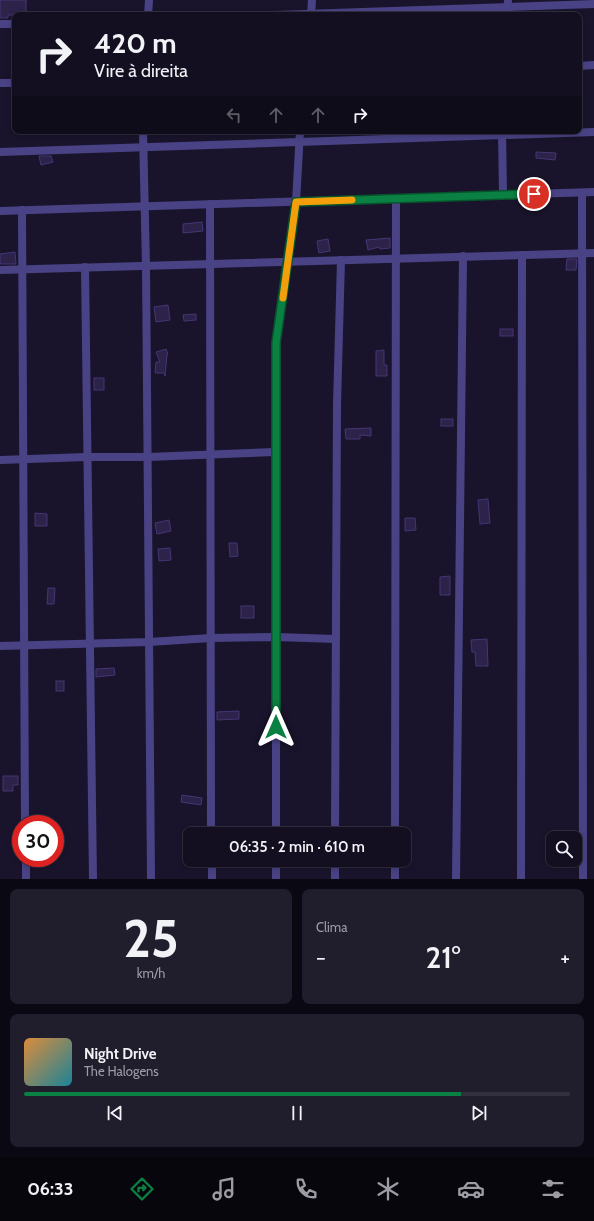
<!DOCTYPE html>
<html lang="pt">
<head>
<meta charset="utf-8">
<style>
  body { margin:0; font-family:Cabin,sans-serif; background:#201d2d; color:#f1f3f6; height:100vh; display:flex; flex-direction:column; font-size:15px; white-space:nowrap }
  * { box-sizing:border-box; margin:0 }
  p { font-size:13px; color:#9d9ca5 }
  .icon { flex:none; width:22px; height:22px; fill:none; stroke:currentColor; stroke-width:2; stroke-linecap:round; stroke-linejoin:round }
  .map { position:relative; height:879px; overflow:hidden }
  .details { display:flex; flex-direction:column; gap:10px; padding:10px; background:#0a0812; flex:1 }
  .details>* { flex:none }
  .hud { position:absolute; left:12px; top:12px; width:570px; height:122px; border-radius:8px; box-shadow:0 2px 6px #0003,0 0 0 1px #322f3e; background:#130f20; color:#f1f3f6; overflow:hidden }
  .controls { position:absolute; left:546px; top:831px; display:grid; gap:8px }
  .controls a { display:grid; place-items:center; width:36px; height:36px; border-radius:8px; background:#130f20; box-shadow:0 2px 6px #0003,0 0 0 1px #322f3e; font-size:20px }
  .speed { position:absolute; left:12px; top:815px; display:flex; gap:8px; font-size:20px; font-weight:700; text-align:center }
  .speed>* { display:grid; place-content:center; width:52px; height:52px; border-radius:50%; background:#130f20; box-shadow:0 2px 6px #0003,0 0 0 1px #322f3e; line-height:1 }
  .speed .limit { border:6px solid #d22; background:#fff; color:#111 }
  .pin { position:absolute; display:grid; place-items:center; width:34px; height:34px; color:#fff; margin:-17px; border:2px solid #fff; border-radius:50%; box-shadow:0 1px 4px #0007 }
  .me { position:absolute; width:44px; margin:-22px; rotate:0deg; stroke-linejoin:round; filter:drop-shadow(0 0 3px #0008) }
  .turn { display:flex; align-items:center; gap:14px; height:84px; padding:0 16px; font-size:18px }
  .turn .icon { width:52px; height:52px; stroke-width:2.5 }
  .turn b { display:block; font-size:28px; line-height:34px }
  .lanes { display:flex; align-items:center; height:38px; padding:0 16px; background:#0003; justify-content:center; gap:20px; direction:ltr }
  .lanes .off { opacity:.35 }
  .big { font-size:30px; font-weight:600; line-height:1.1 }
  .details .tile { flex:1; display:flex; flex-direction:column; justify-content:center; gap:6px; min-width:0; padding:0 14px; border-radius:8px; background:#201d2d }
  .details .dial { align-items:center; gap:0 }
  .dial b { font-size:52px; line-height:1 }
  .song { display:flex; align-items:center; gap:12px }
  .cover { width:48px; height:48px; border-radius:6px; background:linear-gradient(135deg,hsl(30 70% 55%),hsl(190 70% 35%)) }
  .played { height:4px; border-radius:2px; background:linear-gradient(90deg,#0b8043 80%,#322f3e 80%) }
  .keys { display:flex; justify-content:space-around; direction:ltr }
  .heat { display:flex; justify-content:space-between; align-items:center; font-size:22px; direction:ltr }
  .details .tiles { flex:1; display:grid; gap:10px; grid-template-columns:1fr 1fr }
  .tile:last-child { grid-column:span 2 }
  .trip { position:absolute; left:183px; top:827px; width:228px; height:40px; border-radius:8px; background:#130f20; box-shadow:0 2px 6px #0003,0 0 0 1px #322f3e; font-weight:600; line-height:40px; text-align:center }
  .tab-bar { display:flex; height:64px; justify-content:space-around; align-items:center; background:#08060d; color:#9d9ca5 }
  .tab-bar .icon { width:28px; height:28px }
  .tab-bar .on { color:#0b8043 }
  .tab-bar b { font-size:18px; color:#f1f3f6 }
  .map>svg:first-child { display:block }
</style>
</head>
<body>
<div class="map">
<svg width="594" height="879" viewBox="0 0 594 879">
  <rect width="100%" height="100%" fill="#19142b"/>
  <g fill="#2c224a" stroke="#453674">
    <polygon points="0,0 26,0 26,15 8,15 8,18 0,18"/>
    <polygon points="536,152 556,153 555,160 536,158"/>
    <polygon points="39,156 51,156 53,162 41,165"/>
    <polygon points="202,222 203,231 183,233 183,224"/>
    <polygon points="390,238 390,248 380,249 379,247 368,250 366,240"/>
    <polygon points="328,239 330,251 319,253 317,241"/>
    <polygon points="15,252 16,264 0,264 0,254"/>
    <polygon points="567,259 577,259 576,270 566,270"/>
    <polygon points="168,305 170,320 156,322 154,307"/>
    <polygon points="196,314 196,320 184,321 183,315"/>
    <rect x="500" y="329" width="13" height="7"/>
    <polygon points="166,349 168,355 167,355 165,376 164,373 155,373 156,362 160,362 156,352"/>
    <polygon points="384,350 384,365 387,365 387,376 376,376 376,351"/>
    <rect x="94" y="378" width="10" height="12"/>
    <rect x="441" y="419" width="12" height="7"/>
    <polygon points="371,428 371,436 360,435 360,439 346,439 345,429"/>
    <polygon points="488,499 490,523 480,524 478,500"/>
    <polygon points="35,513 47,514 47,526 35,526"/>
    <polygon points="405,518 415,518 416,530 405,531"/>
    <polygon points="169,520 171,531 157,534 155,523"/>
    <polygon points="229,543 237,543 238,556 230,557"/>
    <polygon points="170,548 171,560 159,561 158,549"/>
    <polygon points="450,576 450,595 440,595 440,577"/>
    <polygon points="48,588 55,588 54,604 47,604"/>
    <rect x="241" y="606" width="13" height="12"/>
    <polygon points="487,639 488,666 476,666 475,652 472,652 471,640"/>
    <polygon points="114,668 115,675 96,677 96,669"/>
    <rect x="56" y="681" width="8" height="10"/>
    <polygon points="239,711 239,719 217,720 217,712"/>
    <polygon points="3,776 18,776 18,785 13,785 13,791 3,791"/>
    <polygon points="182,795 202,798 201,805 181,802"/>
  </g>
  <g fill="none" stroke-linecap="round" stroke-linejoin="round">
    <g stroke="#494386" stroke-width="8">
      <polyline points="148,15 149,0"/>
      <polyline points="275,15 594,4"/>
      <polyline points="311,15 312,0"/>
      <polyline points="507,15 508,0"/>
      <polyline points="0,24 15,24"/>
      <polyline points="579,66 594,65"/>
      <polyline points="0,83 15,83"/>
      <polyline points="143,131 146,266 151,879"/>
      <polyline points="502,131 503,195"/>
      <polyline points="0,152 594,132"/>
      <polyline points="582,193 583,879"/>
      <polyline points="210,204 211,834"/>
      <polyline points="22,210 25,824"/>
      <polyline points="0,211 594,192"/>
      <polyline points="85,267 93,879"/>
      <polyline points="0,270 594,253"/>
      <polyline points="0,460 87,457 148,457 276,452"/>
      <polyline points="0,646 149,642 211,638 276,637 336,639"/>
      <polyline points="276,834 276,343 296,202 300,131"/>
      <polyline points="335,834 337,404 341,260"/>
      <polyline points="395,834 396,199"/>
      <polyline points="26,858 26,879"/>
      <polyline points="212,860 212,879"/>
      <polyline points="276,860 276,879"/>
      <polyline points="335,879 335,860"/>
      <polyline points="395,879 395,860"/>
      <polyline points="456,879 463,256"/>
      <polyline points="521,879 522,255"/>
    </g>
  </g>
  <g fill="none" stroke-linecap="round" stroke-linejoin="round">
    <defs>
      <polyline id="route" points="276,727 276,343 296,202 534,194"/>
    </defs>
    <use href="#route" stroke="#07532c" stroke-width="10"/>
    <use href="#route" stroke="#0b8043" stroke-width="7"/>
    <polyline stroke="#f59e0b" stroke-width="7" points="283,298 296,202 352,200"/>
  </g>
</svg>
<div class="controls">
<a><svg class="icon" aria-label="search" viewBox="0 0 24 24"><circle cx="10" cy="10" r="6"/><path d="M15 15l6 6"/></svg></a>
</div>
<div class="speed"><div class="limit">30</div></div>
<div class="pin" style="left:534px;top:194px;background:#d93025"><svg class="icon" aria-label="arrive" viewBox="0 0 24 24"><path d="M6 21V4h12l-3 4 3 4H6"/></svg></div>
<svg class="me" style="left:276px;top:727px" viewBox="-20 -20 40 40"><path d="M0-17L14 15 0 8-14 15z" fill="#0b8043" stroke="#fff" stroke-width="4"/></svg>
<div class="trip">06:35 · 2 min · 610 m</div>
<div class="hud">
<div class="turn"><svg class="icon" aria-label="right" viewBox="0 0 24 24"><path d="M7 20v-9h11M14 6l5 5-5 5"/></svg><div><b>420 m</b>Vire à direita</div></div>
<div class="lanes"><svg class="icon off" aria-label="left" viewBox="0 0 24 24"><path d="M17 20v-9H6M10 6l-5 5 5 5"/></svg><svg class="icon off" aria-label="ahead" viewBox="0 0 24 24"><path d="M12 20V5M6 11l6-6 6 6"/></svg><svg class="icon off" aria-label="ahead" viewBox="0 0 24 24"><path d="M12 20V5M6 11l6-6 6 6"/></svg><svg class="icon" aria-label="right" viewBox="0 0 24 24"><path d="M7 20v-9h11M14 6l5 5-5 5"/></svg></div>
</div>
</div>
<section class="details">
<div class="tiles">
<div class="tile dial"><b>25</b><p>km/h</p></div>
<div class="tile"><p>Clima</p>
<div class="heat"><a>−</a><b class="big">21°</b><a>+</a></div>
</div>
<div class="tile">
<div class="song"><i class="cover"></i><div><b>Night Drive</b><p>The Halogens</p></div></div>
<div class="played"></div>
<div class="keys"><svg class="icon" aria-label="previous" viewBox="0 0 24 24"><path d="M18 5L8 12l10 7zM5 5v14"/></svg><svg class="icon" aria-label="pause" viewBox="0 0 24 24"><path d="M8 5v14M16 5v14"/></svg><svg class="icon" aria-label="next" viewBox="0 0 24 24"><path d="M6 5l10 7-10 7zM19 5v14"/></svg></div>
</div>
</div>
</section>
<nav class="tab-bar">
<b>06:33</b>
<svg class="icon on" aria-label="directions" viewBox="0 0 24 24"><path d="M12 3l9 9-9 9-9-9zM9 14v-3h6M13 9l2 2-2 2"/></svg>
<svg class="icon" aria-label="music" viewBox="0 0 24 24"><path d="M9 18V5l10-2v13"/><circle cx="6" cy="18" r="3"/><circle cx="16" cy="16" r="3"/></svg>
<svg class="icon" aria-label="phone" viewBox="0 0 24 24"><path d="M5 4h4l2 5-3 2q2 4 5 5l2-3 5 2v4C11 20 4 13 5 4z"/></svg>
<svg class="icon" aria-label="climate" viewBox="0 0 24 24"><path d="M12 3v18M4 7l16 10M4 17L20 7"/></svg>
<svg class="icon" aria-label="car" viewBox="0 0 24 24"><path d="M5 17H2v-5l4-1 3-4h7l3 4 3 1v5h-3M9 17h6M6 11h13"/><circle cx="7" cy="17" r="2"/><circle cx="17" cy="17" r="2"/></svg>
<svg class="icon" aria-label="filters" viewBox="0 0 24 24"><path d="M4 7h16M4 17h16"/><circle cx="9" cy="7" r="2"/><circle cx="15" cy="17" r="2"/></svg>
</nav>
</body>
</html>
